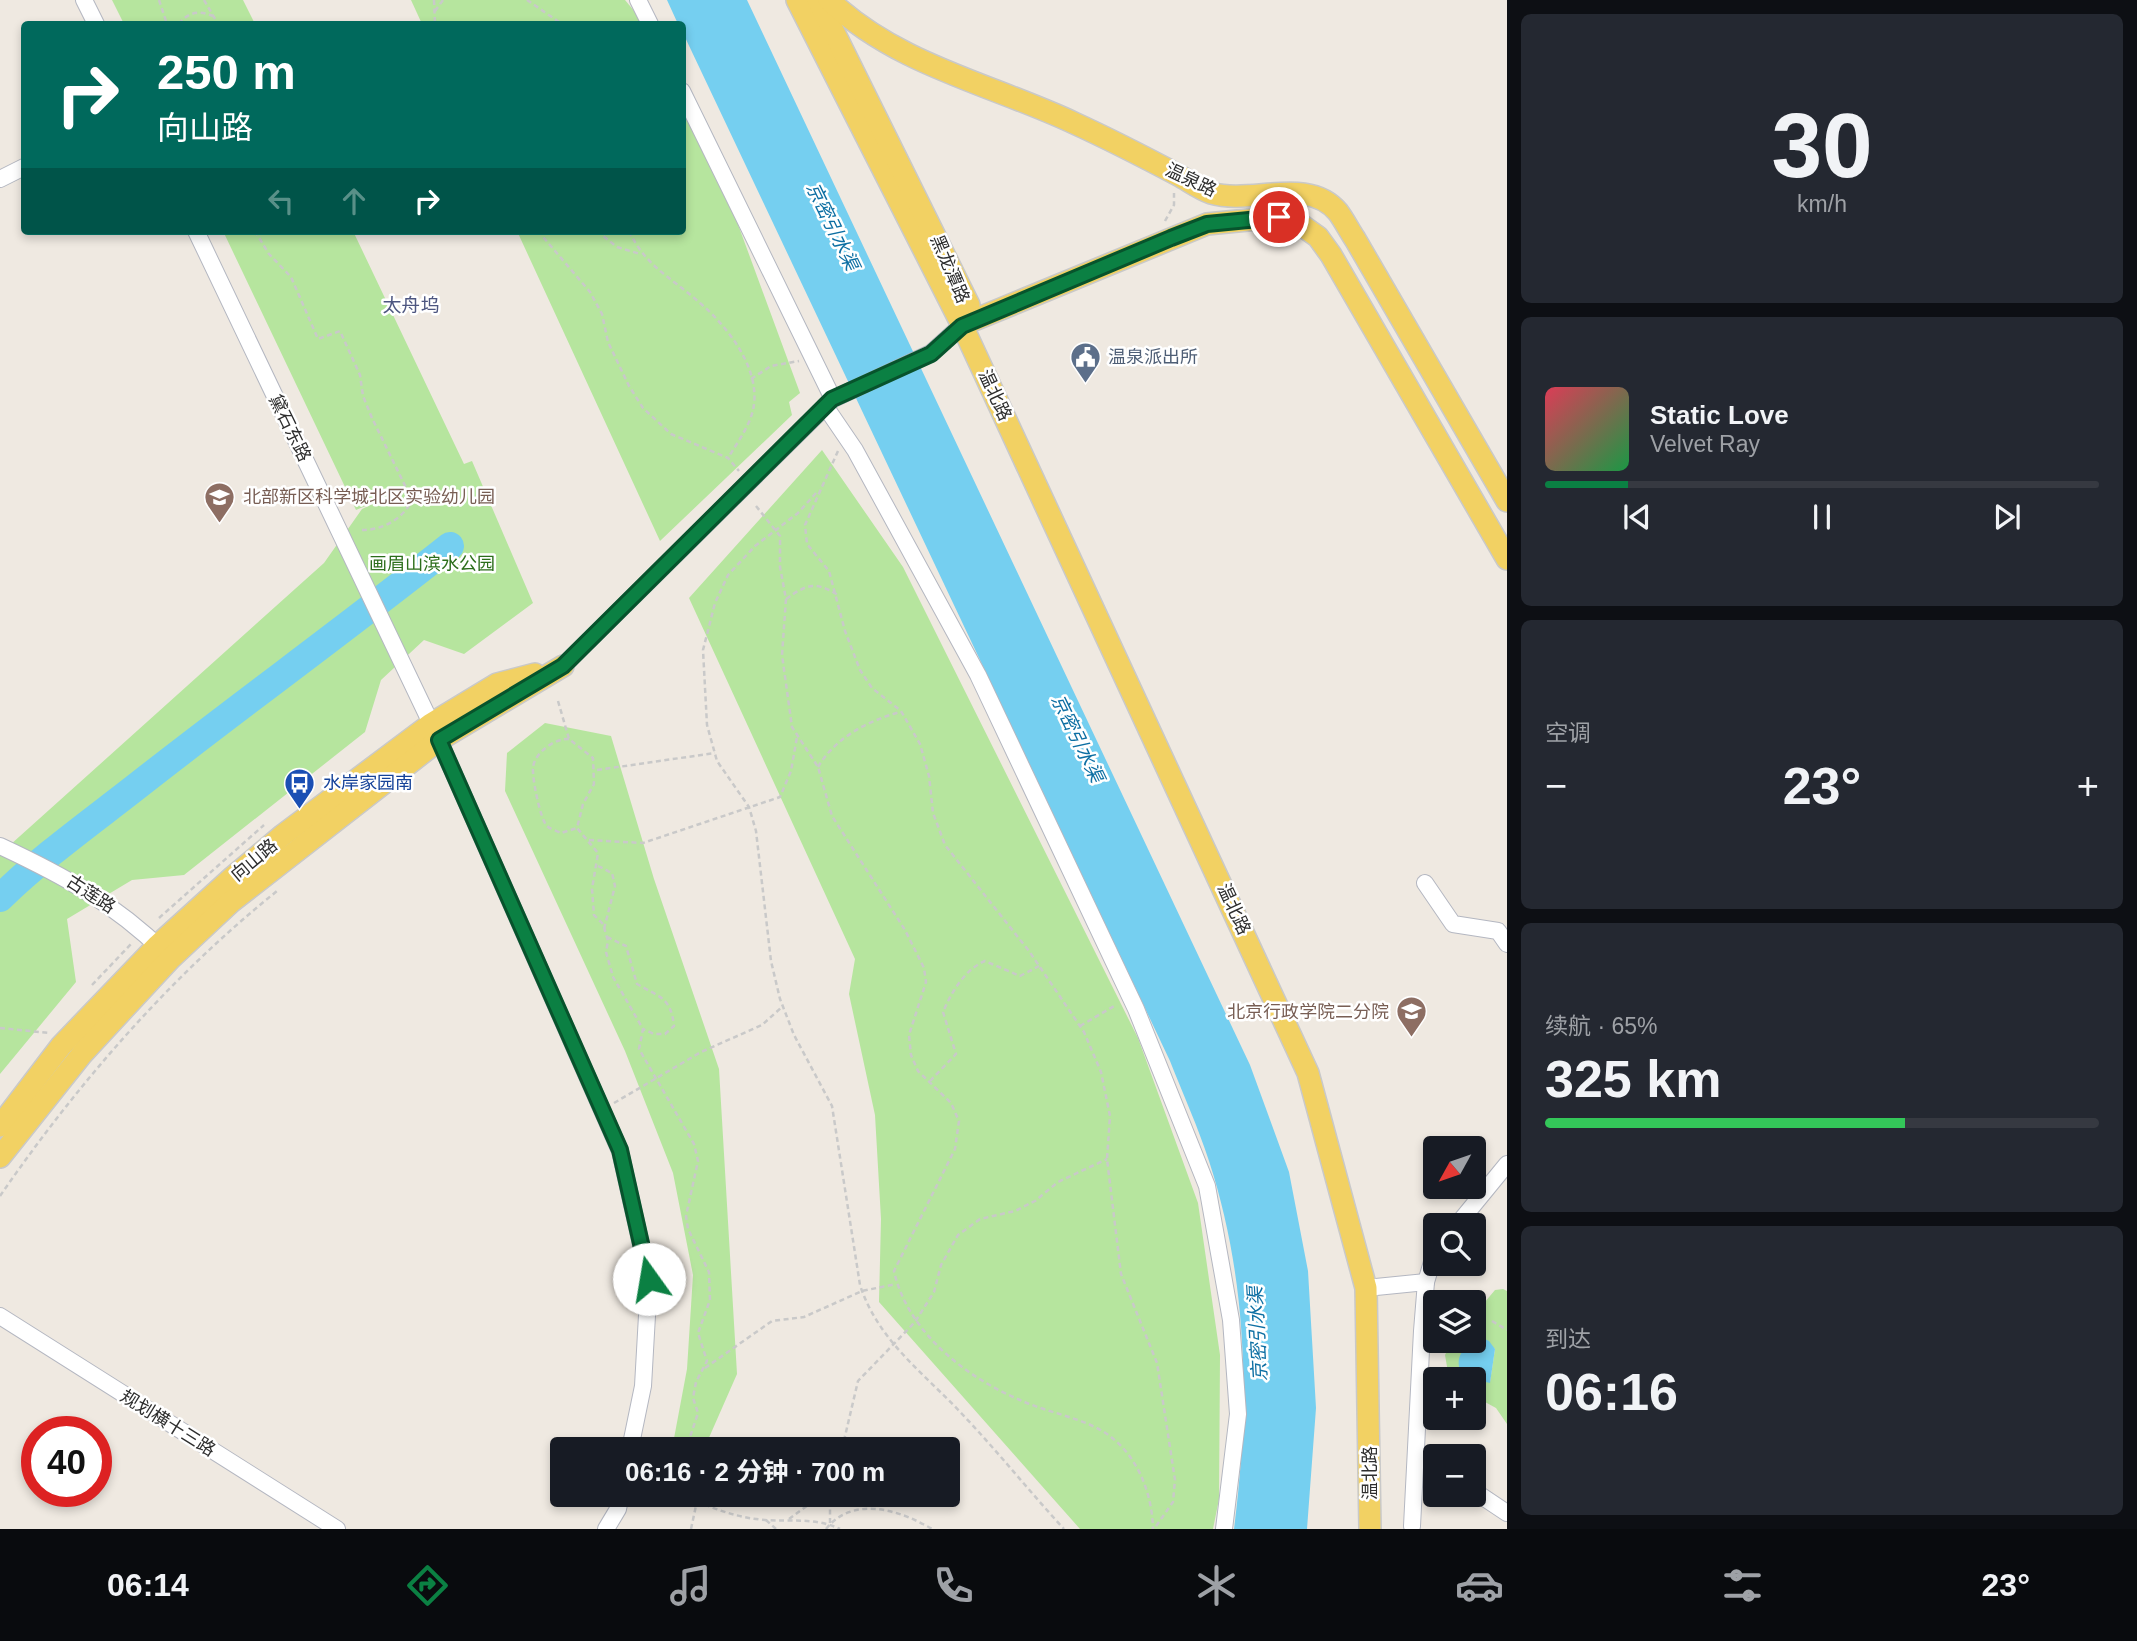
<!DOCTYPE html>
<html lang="zh">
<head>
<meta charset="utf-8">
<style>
  body { margin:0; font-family:Arial,"Noto Sans SC",sans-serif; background:#242831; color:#f1f3f6; height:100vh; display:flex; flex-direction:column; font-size:26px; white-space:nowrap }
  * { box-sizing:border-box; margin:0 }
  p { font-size:23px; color:#9ea1a6 }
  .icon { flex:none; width:38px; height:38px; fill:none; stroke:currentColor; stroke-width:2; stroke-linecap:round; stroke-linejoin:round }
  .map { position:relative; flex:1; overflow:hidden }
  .sheet { display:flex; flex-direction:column; gap:14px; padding:14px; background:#0d0f14; width:630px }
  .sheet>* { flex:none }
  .guide { position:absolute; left:21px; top:21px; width:665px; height:214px; border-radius:7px; box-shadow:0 4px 10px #0003; background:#00695c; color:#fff; overflow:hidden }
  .needle { width:46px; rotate:230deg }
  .tools { position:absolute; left:1423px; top:1136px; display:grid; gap:14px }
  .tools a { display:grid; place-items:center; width:63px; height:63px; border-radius:7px; background:#171b24; box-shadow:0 4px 10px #0003; font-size:35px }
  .speed { position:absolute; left:21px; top:1416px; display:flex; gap:14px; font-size:35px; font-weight:700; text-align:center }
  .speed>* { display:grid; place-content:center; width:91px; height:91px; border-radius:50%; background:#171b24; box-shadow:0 4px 10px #0003; line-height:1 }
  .speed .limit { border:10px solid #d22; background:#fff; color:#111 }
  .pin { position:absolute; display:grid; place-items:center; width:60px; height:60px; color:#fff; margin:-30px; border:4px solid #fff; border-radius:50%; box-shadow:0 2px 7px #0007 }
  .me { position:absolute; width:77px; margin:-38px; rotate:347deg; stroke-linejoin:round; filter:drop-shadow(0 0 5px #0008) }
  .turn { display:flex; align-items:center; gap:24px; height:147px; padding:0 21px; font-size:32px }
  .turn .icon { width:91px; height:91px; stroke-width:2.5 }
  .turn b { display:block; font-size:49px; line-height:60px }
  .lanes { display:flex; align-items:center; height:66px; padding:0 21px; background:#0003; justify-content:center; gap:35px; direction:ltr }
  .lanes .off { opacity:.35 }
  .big { font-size:52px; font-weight:700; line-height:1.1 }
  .sheet .widget { flex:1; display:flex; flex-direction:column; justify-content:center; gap:10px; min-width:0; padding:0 24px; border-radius:10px; background:#242831 }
  .sheet .dial { align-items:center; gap:0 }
  .dial b { font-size:91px; line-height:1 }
  .song { display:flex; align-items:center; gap:21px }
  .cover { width:84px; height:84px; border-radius:10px; background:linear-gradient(135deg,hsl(350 70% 55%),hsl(140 70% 35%)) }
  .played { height:7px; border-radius:4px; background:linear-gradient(90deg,#0b8043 15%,#363941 15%) }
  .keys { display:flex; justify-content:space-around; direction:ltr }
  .heat { display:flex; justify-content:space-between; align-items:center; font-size:38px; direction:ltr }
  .charge { height:10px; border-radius:5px; background:linear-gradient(90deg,#34c759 65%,#363941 0) }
  .trip { position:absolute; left:550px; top:1437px; width:410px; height:70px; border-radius:7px; background:#171b24; box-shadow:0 4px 10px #0003; font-weight:700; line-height:70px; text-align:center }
  .menu { display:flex; height:112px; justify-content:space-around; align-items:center; background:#090b0e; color:#9ea1a6 }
  .menu .icon { width:49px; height:49px }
  .menu .current { color:#0b8043 }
  .menu b { font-size:32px; color:#f1f3f6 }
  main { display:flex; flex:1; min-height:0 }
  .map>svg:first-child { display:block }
</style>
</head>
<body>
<main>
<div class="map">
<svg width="1507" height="1529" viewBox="0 0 1507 1529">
  <rect width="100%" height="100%" fill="#efe9e1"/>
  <g fill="#b6e59e">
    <polygon points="112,0 243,0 255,24 124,24"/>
    <polygon points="411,0 625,0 645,24 422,24"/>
    <polygon points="683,85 697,113 800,393 789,402 792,415 660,541 517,231 682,231"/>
    <polygon points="223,231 353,231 464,464 472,461 533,603 464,654 424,640 381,680 365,732 184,875 132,880 67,919 76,982 0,1074 0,854 324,563 362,509 392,495 356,510"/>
    <polygon points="822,450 903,567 1138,1038 1198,1203 1220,1355 1219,1499 1213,1529 1080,1529 879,1302 881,1219 875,1115 849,994 855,959 689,598"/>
    <polygon points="545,723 611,736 654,879 719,1069 737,1374 704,1449 672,1449 687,1369 693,1275 673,1173 625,1051 505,791 507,753"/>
    <polygon points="1503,1289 1507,1291 1507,1424 1496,1408 1474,1396 1474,1381 1490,1382 1495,1349 1477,1335 1474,1337 1474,1315 1495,1290"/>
    <polygon points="1452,1341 1468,1341 1464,1377 1469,1379 1449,1378 1445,1355"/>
  </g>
  <g fill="#75cff0">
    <path d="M667 0H747L1250 1065 1289 1172 1308 1271 1316 1408 1307 1529H1234C1250 1404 1248 1281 1209 1161 1198 1127 1183 1094 1170 1061L683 33 682 24H678Z"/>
    <path d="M1477 1335 1489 1341 1495 1349 1490 1383 1464 1377C1450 1357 1467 1346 1477 1335Z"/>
  </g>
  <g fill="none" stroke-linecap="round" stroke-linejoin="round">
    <path stroke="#75cff0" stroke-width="28" d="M0 898C43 856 94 820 141 783 243 703 348 627 450 546"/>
    <defs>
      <g id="minor">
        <polyline points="84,0 96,24"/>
        <polyline points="638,0 650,24"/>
        <polyline points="682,91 833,399"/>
        <polyline points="0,179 24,167"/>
        <polyline points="196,231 439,740 620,1151 649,1280 643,1386 630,1449"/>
        <polyline points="825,406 855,450 978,675 1136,1009 1207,1186 1231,1320 1238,1414 1224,1529"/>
        <polyline points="563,666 833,399 931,353 962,325"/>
        <path d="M0 846C62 875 114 903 164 952"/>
        <polyline points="1425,883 1453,924 1498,931 1507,944"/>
        <polyline points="1457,1225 1507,1164"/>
        <polyline points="1366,1288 1426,1282"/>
        <polyline points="0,1316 337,1529"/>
        <polyline points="1418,1454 1435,1465"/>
        <polyline points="1474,1491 1507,1513"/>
        <polyline points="1412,1526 1422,1331 1426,1282 1435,1252"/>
        <polyline points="606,1529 618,1509 621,1494"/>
      </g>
      <g id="major">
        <polyline points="797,0 962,325 1308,1073 1366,1288 1370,1529"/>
        <polyline points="818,0 969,305 962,325"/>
        <path d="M829 0C897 65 991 84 1074 123 1109 139 1144 157 1178 175 1189 181 1200 189 1211 193 1251 205 1308 176 1338 212 1344 220 1349 230 1355 239L1507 501"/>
        <polyline points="962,325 1207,224 1279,217 1304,227 1318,237 1331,255 1507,559"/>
        <polyline points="0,1126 61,1046 157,946 233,877 283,835 431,724 497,684 535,674"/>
        <polyline points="0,1157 82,1054 170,959 231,902 439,740 563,666"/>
      </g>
    </defs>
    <use href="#minor" stroke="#b4b7c1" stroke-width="18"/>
    <use href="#major" stroke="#c9c9c9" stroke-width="24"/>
    <g stroke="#c9c9c9" stroke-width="2.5" stroke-dasharray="5 3.5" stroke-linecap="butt">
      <polyline points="159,0 167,24"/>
      <polyline points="204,0 218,24"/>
      <polyline points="434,0 435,24"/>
      <polyline points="527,0 562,24"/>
      <polyline points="435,11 443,0"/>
      <path d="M179 24C188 12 199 10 213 16"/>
      <polyline points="1165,221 1174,205 1174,193"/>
      <path d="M255 231 269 254 291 277 318 339 340 331 360 375 363 396 372 418 412 500C403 519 383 530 362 530"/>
      <polyline points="538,231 590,292 602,314 608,342 629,386 643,408 671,434 728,458 739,471"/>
      <polyline points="597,231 617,247 640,254"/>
      <path d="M629 231C646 267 672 278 700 303 728 327 762 370 753 410 749 427 737 443 728 458"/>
      <polyline points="751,379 771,366 799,361"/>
      <polyline points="838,451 805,525 807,544 829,571 845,631 860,670 872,688 901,711 920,744 929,776 933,813 945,845 1029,951 1084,1032 1101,1072 1110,1116 1107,1159 1121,1274 1157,1363 1175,1480 1173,1502 1154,1529"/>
      <path d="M816 493 798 513 755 546 728 575 715 603 703 650 707 725 717 761 749 807 756 831 771 961 780 999 794 1035 832 1106 860 1285C878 1341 925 1374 963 1415 998 1452 1030 1492 1064 1529"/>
      <path d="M756 506 780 536V567L786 599 782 655 792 727 818 767 832 816 905 930 924 968 926 982 909 1035 911 1055 918 1071 951 1103 959 1121 955 1149 894 1271C907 1331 965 1377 1020 1400 1044 1411 1072 1416 1095 1427 1134 1446 1152 1489 1153 1529"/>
      <path d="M786 599C807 584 815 581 838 595"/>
      <polyline points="558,701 569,739 593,758 594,784 583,804 577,828 598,853 592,889 594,915 603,924 608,941 606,952 613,977 643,1029 639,1049 694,1144 698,1161 686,1216 688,1229 709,1272 710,1300 698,1333 707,1361 696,1382 693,1398 698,1413 686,1449"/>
      <path d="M569 739C555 738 534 753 533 768 532 777 540 819 547 826 550 829 557 831 561 833L577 828"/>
      <path d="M818 767C835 738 867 721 900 712"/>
      <polyline points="597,770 715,753"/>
      <polyline points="589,840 643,843 780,797 791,771 797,737"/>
      <polyline points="598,866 612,873 615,886 604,929"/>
      <polyline points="159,918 264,825"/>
      <path d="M607 937 626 946 637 984C659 997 671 997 674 1026L665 1034H654L643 1029"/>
      <polyline points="92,985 131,944"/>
      <polyline points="1080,1026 1116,1005"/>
      <polyline points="0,1028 49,1033"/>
      <path d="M930 1081 956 1054 943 1012C951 993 965 969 985 961L1020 976 1039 966"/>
      <polyline points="614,1103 701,1052 762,1025 783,1006"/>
      <path d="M0 1196C78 1083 170 977 277 891"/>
      <polyline points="1441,1291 1460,1302"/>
      <polyline points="1474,1310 1486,1317"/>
      <polyline points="1492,1321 1507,1330"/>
      <polyline points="705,1368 772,1321 804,1317 862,1291 896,1284"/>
      <polyline points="842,1449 858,1381 915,1322 934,1292 941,1265 958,1235 980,1219 1015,1211 1035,1201 1058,1182 1107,1159"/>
      <path d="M697 1501C719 1511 740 1518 765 1520 791 1522 815 1517 840 1529"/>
      <polyline points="789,1519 823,1494"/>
      <polyline points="766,1520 776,1529"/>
      <polyline points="830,1523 830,1494"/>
      <polyline points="691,1529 697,1501 694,1494"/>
      <path d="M826 1529C853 1495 900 1510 932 1529"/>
    </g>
    <use href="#minor" stroke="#fff" stroke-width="16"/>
    <use href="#major" stroke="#f2d163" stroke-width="21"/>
  </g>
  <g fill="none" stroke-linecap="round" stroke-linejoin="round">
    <defs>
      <polyline id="route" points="649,1279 620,1150 439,740 563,666 832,399 931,354 962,326 1171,238 1207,224 1279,217"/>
    </defs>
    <use href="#route" stroke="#07532c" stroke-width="18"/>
    <use href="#route" stroke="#0b8043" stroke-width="12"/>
  </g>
  <defs>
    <symbol id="civic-pin" viewBox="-11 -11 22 30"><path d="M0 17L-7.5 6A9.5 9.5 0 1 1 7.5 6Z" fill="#5c6f8a" stroke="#fff"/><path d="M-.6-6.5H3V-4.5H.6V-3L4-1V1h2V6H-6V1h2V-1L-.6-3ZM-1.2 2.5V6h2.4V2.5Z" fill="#fff"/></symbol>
    <symbol id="school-pin" viewBox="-11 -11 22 30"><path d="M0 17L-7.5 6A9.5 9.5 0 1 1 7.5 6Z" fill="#8d6e63" stroke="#fff"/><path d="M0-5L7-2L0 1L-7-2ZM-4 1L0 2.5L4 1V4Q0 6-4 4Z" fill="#fff"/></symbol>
    <symbol id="bus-pin" viewBox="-11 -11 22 30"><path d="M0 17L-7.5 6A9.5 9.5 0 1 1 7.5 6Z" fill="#1a4fb4" stroke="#fff"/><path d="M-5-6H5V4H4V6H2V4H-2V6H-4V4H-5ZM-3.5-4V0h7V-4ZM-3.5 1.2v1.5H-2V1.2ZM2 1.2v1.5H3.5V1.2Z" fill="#fff"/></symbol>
    <symbol id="university-pin" viewBox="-11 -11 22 30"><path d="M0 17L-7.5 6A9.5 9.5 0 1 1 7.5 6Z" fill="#8d6e63" stroke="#fff"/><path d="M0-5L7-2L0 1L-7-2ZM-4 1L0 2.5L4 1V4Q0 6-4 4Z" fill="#fff"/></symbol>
  </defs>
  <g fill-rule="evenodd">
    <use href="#civic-pin" x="1068" y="340" width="35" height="47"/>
    <use href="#school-pin" x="202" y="480" width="35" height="47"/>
    <use href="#bus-pin" x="282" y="766" width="35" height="47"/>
    <use href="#university-pin" x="1394" y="994" width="35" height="47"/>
  </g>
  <g text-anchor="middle" stroke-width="5" stroke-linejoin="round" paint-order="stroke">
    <g font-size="18" fill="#2e2e2e" stroke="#fff">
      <text transform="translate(1191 180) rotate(25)" y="6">温泉路</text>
      <text transform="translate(950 269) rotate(67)" y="6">黑龙潭路</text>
      <text transform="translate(995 395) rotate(65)" y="6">温北路</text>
      <text transform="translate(290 428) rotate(64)" y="6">黛石东路</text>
      <text transform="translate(254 860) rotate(-40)" y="6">向山路</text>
      <text transform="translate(91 894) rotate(33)" y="6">古莲路</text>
      <text transform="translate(1234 909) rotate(65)" y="6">温北路</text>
      <text transform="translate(168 1423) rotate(32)" y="6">规划横十三路</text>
      <text transform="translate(1370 1473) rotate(-90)" y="6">温北路</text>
    </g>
    <g font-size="18" fill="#4e5e75" stroke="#fff" text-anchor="start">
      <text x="1108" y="363">温泉派出所</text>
    </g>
    <g font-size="18" fill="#785e54" stroke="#fff" text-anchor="start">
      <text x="243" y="503">北部新区科学城北区实验幼儿园</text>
      <text x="1389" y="1018" text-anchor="end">北京行政学院二分院</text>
    </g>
    <g font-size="18" fill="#2c6e1b" stroke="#fff">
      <text x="432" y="570">画眉山滨水公园</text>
    </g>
    <g font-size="18" fill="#164399" stroke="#fff" text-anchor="start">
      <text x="323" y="789">水岸家园南</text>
    </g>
    <g font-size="19" font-style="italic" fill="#0d6fa3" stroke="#fff">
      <text transform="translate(833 226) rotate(64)" y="7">京密引水渠</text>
      <text transform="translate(1078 738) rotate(64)" y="7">京密引水渠</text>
      <text transform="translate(1257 1334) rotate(-93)" y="7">京密引水渠</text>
    </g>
    <g font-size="19" fill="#4d5680" stroke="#fff">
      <text x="411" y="312">太舟坞</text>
    </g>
  </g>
</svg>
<div class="tools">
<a><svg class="needle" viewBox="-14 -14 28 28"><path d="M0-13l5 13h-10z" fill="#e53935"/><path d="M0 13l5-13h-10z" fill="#9ea1a6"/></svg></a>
<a><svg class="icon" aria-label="search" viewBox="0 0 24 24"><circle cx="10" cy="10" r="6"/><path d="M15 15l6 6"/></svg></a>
<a><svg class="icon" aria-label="layers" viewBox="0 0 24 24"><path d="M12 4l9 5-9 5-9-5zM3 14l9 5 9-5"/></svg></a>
<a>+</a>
<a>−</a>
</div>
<div class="speed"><div class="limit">40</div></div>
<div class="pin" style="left:1279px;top:217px;background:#d93025"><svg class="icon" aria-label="arrive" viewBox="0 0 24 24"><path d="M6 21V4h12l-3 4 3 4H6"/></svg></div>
<svg class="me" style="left:649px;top:1279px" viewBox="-20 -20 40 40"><circle r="19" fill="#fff"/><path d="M0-13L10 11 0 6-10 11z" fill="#0b8043"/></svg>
<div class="trip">06:16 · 2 分钟 · 700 m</div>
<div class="guide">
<div class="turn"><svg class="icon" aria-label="right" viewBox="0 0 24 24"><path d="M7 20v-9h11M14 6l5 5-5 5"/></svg><div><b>250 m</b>向山路</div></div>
<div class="lanes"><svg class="icon off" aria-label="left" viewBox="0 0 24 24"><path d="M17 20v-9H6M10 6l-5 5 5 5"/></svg><svg class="icon off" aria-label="ahead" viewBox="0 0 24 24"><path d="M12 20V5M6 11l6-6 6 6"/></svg><svg class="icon" aria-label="right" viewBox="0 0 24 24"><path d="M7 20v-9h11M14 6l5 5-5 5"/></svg></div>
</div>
</div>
<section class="sheet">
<div class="widget dial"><b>30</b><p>km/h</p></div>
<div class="widget">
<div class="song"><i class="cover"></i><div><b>Static Love</b><p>Velvet Ray</p></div></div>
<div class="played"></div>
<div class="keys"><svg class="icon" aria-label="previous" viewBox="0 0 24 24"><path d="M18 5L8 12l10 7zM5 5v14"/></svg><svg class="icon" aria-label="pause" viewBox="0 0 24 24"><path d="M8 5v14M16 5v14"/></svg><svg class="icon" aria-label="next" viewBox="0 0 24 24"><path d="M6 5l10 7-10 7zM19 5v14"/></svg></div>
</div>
<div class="widget"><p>空调</p>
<div class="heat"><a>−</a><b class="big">23°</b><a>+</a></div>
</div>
<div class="widget"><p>续航 · 65%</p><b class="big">325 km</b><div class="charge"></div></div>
<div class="widget"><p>到达</p><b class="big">06:16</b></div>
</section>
</main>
<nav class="menu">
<b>06:14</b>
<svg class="icon current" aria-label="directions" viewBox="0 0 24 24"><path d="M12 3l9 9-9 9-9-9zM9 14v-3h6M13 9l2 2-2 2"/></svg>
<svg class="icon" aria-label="music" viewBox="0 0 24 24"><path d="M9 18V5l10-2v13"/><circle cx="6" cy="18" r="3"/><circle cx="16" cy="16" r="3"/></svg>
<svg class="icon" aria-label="phone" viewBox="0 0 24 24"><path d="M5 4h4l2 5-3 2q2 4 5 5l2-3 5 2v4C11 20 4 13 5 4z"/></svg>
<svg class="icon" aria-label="climate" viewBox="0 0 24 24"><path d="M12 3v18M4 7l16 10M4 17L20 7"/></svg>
<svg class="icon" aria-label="car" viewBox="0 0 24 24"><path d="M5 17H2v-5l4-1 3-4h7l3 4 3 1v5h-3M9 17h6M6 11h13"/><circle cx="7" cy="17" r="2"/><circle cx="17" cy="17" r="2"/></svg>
<svg class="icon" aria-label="filters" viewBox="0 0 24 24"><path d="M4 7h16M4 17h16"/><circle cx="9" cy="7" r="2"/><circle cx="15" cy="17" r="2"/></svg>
<b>23°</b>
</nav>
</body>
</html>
